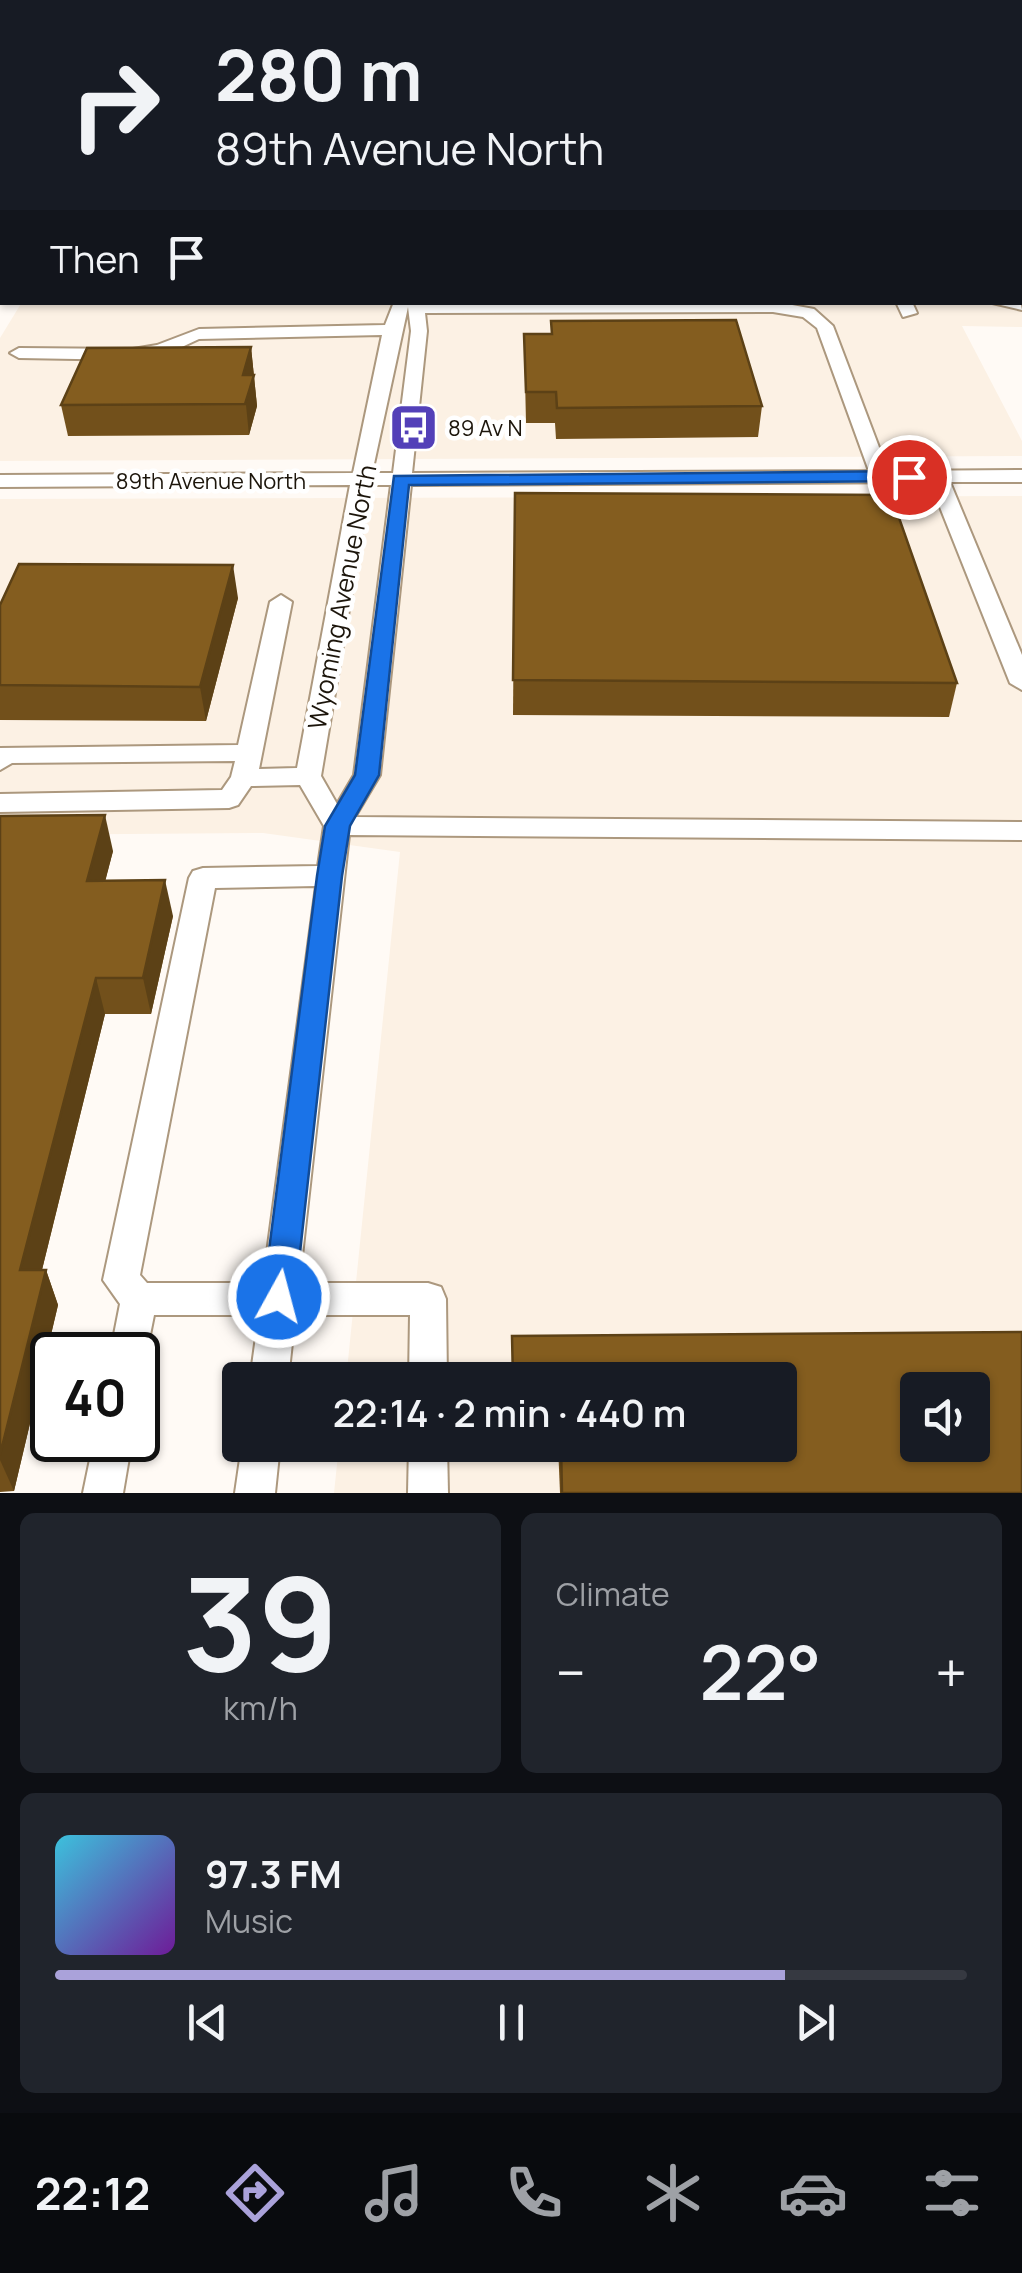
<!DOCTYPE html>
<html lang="en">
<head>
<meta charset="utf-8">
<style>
  body { margin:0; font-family:Manrope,sans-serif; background:#20242c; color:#f1f3f6; height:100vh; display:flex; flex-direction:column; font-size:38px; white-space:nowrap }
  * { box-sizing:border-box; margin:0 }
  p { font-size:32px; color:#9ea1a6 }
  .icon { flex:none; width:55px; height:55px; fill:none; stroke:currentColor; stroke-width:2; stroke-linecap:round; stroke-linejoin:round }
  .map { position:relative; height:1493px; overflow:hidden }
  .side { display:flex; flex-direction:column; gap:20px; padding:20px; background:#0d0f14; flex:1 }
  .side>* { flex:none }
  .top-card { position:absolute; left:0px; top:0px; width:1022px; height:305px; box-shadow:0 2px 8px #0004; background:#171b24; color:#f1f3f6; overflow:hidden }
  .fabs { position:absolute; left:900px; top:1372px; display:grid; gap:20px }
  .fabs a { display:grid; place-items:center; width:90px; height:90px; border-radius:10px; background:#171b24; box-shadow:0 2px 8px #0004; font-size:50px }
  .speed { position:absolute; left:30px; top:1332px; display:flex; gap:20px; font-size:50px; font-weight:700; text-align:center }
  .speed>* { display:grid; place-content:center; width:130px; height:130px; border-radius:50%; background:#171b24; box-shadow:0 2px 8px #0004; line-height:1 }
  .speed .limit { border:5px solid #111; border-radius:15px; background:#fff; color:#111 }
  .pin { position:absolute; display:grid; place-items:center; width:85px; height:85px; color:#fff; margin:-42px; border:5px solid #fff; border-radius:50%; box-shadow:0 2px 10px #0007 }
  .me { position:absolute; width:110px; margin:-55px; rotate:7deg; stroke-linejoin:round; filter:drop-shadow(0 0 8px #0008) }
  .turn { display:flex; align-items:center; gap:35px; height:210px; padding:0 50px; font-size:45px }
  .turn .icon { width:130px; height:130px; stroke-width:2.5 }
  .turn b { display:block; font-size:70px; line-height:85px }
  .then { display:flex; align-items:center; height:95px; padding:0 50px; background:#0003; gap:20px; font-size:38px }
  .big { font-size:75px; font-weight:600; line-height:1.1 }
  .side .card { flex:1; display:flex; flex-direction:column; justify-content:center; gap:15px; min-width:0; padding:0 35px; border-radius:15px; background:#20242c }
  .side .dial { align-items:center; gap:0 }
  .dial b { font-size:130px; line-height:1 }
  .song { display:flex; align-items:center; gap:30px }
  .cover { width:120px; height:120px; border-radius:15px; background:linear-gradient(135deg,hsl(190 70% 55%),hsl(280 70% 35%)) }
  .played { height:10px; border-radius:5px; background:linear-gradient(90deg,#aaa2da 80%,#363941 80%) }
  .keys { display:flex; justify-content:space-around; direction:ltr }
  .heat { display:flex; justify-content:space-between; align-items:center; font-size:55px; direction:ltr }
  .side .tiles { flex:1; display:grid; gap:20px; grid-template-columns:1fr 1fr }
  .card:last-child { grid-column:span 2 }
  .trip { position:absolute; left:222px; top:1362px; width:575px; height:100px; border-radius:10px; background:#171b24; box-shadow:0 2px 8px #0004; font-weight:600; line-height:100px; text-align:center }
  .menu { display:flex; height:160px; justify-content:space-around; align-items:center; background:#090b0e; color:#9ea1a6 }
  .menu .icon { width:70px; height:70px }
  .menu .on { color:#aaa2da }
  .menu b { font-size:45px; color:#f1f3f6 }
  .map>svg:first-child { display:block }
</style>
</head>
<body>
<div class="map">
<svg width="1022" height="1493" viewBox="0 0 1022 1493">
  <rect width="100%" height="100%" fill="#fffaf5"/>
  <g fill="#fcf1e4" fill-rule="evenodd">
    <polygon points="0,0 778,0 778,2 2,2 0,85"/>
    <polygon points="819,0 1022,0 1022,327 962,326 1022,441 1022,456 0,461 0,338 22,302 1020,302 1020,2"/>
    <path d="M1022 496V1493H334L339 1445H780V1380H346L400 852 263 833 0 835V499ZM918 1390H972V1445H918Z"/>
  </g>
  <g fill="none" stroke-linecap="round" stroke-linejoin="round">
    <defs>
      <g id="minor">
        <rect x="510" y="0" width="10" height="2"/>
        <polygon points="569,0 579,0 580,2 570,2"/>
        <polygon points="794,0 804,0 805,2 795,2"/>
        <rect x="1020" y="37" width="2" height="6"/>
        <rect x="1020" y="131" width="2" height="8"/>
        <polygon points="1020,300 1022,310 988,302 1020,302"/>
        <path d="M394 302H776L814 309 833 326 888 471 1022 470V482H950L1022 655V690L1010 683 930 482 411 485 380 775 355 817 1022 822V840L349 835 299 1283H428L441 1287 446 1299 447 1380H409L410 1315H295L288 1380H250L259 1315H154L146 1355 138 1369V1355H110L120 1304 103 1280 189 878 193 871 203 868 318 866 324 826 300 785 251 786 238 805 229 808 0 812V794L222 790 231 777 235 761 12 763 0 770V748L238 745 270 602 281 595 292 602 259 769 297 768 350 485 0 487V475L353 473 382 335 199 339 169 353 133 360 19 358 10 353 19 348 133 349 157 345 199 329 385 325ZM408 307 411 331 393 473H372ZM773 312 803 317 817 328 869 471 412 473 427 331 425 313ZM370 485H391L354 775 337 804 321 776ZM316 886 263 1283H147L140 1275 215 888Z"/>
        <polygon points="896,302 912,302 917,313 903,317"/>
        <polygon points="94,1440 132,1440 123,1493 83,1493"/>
        <polygon points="242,1445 280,1445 275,1493 235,1493"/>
        <polygon points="409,1445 447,1445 448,1493 408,1493"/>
      </g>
    </defs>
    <use href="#minor" stroke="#ac987e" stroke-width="4"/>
    <use href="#minor" fill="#fff" fill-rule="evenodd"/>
  </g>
  <g fill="#72501b">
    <polygon points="864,0 1022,0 1022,24 1020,24 1020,2 865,2"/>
    <rect x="1020" y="56" width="2" height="70"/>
    <rect x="1020" y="164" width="2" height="110"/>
    <polygon points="551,321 762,406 758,437 556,439 555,423 526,423 524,334 551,334"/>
    <polygon points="251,347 257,406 249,435 68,436 61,405"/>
    <polygon points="515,493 957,683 949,717 513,715"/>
    <polygon points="238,598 206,721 0,720 0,605"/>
    <polygon points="0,816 113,851 105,881 173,916 151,1014 105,1014 42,1270 46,1270 58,1305 14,1491 0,1492"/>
    <polygon points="558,1445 780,1445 1022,1493 560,1493"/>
  </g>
  <g fill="#5c4116">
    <polygon points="2,0 40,0 36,2 2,2 2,23 0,25 0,1"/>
    <polygon points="251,347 257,406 249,435 243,375"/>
    <polygon points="233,565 238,598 206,721 200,687"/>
    <polygon points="105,815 113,851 96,917 87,881"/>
    <polygon points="165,880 173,916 151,1014 143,978"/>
    <polygon points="96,978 105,1014 33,1306 20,1270"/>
    <polygon points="46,1270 58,1305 14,1491 0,1460 0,1455"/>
  </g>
  <g fill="#845d1f" stroke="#5c4116" stroke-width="2.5" fill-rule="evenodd">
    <polygon points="226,0 460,0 460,2 225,2"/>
    <polygon points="638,0 731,0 732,2 638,2"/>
    <polygon points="879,0 1022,0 1022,2 880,2"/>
    <rect x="1020" y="56" width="2" height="45"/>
    <rect x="1020" y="164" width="2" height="83"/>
    <polygon points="736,320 762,406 557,408 556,392 526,392 524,334 552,334 551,321"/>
    <polygon points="251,347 243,375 254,375 245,404 61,405 87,348"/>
    <polygon points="515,493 891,495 957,683 513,680"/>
    <polygon points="19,564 233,565 200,687 0,685 0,605"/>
    <polygon points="105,815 87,881 165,880 143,978 96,978 20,1270 46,1270 0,1455 0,816"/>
    <path d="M1022 1332V1493H562L561 1445H780V1380H513L512 1336ZM918 1390H972V1445H918Z"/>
  </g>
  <polygon fill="#1a73e8" stroke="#114b97" stroke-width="2.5" points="909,471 916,473 916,481 409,485 379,775 350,826 342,876 295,1297 290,1307 279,1312 268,1307 263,1297 317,876 325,826 355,775 394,476"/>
  <defs>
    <symbol id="bus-square" viewBox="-11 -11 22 22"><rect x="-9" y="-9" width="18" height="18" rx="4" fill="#5340b8" stroke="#fff"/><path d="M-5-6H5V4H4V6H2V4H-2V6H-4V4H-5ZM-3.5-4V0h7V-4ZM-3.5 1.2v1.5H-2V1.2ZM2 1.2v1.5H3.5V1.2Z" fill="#fff"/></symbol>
  </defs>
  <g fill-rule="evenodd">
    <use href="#bus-square" x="386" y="400" width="55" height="55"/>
  </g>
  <g text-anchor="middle" stroke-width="9" stroke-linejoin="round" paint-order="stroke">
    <g font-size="22" fill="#1c150b" stroke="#fff" text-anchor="start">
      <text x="448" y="436">89 Av N</text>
    </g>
    <g font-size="22" fill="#1c150b" stroke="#fff">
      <text x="211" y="489">89th Avenue North</text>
    </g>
    <g font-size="25" fill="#1c150b" stroke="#fff">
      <text transform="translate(342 597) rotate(-79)" y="9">Wyoming Avenue North</text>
    </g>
  </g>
</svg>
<div class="fabs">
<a><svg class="icon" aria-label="sound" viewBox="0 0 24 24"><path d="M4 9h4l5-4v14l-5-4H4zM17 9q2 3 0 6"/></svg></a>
</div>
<div class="speed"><div class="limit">40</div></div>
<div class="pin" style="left:909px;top:477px;background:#d93025"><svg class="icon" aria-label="arrive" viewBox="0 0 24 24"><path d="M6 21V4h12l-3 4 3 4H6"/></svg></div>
<svg class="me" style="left:279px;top:1297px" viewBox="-20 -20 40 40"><circle r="17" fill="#1a73e8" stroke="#fff" stroke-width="3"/><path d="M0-11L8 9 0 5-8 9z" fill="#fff"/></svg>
<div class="trip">22:14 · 2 min · 440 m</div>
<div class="top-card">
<div class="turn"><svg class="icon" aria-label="right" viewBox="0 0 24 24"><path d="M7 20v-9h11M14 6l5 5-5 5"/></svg><div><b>280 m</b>89th Avenue North</div></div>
<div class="then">Then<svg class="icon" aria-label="arrive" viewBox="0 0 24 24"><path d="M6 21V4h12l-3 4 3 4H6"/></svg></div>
</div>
</div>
<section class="side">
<div class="tiles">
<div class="card dial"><b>39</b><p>km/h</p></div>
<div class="card"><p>Climate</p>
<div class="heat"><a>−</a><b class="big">22°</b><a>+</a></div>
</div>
<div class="card">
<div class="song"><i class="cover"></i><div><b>97.3 FM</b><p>Music</p></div></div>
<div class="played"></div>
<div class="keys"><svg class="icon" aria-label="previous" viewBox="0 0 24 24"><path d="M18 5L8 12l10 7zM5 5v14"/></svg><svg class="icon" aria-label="pause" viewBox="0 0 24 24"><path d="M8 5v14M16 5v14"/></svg><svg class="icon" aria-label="next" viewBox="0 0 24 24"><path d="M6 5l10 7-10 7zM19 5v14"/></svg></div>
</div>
</div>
</section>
<nav class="menu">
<b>22:12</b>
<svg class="icon on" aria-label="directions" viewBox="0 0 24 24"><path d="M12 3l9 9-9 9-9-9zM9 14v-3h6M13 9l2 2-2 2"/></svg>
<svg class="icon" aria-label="music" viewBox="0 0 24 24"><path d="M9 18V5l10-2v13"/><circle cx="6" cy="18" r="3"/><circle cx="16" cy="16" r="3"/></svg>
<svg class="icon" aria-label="phone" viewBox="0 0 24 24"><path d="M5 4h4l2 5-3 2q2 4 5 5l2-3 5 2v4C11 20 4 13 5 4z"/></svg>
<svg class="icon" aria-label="climate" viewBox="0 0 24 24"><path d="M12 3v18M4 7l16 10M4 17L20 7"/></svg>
<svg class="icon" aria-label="car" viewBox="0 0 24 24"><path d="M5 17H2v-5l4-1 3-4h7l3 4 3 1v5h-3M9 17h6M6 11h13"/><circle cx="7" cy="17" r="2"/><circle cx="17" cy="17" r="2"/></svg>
<svg class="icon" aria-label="filters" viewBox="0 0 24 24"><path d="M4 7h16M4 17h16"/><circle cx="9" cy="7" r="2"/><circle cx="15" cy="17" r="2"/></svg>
</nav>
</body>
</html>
